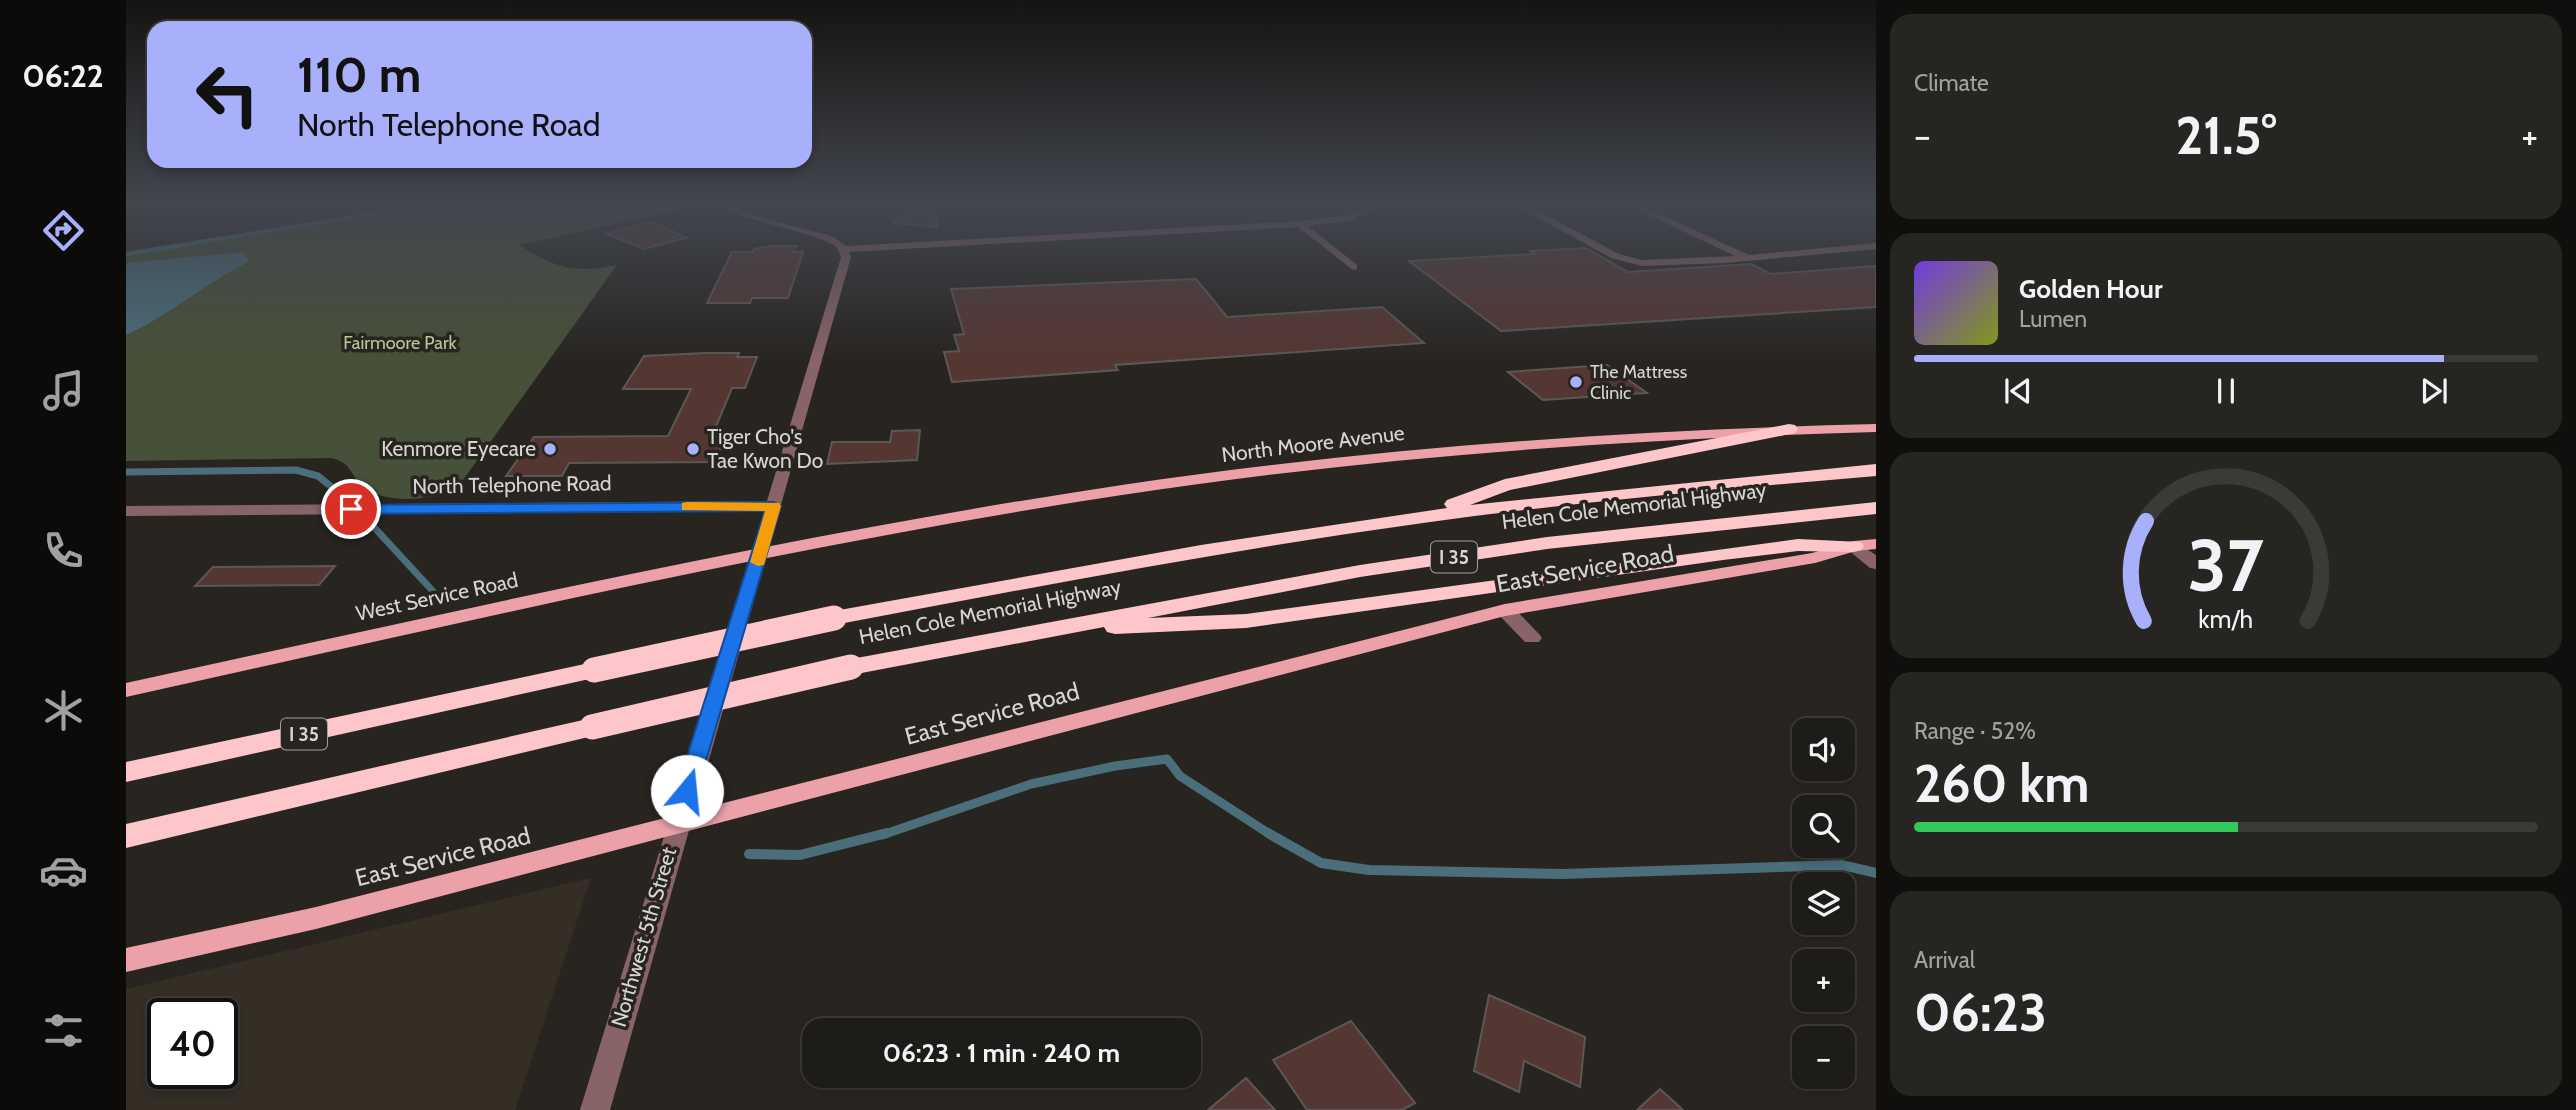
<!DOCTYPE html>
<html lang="en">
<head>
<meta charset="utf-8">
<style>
  body { margin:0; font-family:Cabin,sans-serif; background:#262522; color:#f1f3f6; height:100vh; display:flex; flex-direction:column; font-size:26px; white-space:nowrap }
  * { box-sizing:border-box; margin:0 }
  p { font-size:23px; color:#a1a1a2 }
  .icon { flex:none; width:38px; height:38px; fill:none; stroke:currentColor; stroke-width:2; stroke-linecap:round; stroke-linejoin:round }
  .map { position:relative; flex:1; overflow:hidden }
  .side { display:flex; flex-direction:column; gap:14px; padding:14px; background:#100f0e; width:700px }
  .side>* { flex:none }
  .guide { position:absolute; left:21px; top:21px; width:665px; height:147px; border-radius:21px; box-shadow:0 4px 10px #0003,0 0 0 2px #3c3a38; background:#a8b0fc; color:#111; overflow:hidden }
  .fabs { position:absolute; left:1666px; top:718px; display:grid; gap:14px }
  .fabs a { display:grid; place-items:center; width:63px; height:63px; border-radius:14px; background:#1e1c19; box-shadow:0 4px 10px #0003,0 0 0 2px #3c3a38; font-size:35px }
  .speed { position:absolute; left:21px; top:998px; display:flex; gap:14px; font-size:35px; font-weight:700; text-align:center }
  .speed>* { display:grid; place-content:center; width:91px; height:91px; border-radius:50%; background:#1e1c19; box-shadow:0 4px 10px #0003,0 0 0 2px #3c3a38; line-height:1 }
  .speed .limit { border:4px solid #111; border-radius:10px; background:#fff; color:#111 }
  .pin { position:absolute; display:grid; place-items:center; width:60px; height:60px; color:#fff; margin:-30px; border:4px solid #fff; border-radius:50%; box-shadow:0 2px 7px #0007 }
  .me { position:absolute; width:77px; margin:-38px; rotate:17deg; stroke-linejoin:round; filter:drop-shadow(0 0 5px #0008) }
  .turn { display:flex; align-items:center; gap:24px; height:147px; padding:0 35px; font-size:32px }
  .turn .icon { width:91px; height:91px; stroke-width:2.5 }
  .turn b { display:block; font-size:49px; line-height:60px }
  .big { font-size:52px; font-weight:700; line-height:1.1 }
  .side .card { flex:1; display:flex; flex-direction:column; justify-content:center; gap:10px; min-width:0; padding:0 24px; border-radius:21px; background:#262522 }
  .side .dial { align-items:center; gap:0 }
  .dial svg { height:182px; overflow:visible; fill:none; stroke:#3c3a38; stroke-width:7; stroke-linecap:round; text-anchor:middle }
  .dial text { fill:#f1f3f6; stroke:none }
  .song { display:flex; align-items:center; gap:21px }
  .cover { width:84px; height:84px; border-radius:10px; background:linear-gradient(135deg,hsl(260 70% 55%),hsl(70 70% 35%)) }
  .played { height:7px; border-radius:4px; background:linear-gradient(90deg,#a8b0fc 85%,#3c3a38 85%) }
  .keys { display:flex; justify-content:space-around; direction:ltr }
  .heat { display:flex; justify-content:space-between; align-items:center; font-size:38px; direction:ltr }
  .charge { height:10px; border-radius:5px; background:linear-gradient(90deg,#34c759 52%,#3c3a38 0) }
  .trip { position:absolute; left:676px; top:1018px; width:399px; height:70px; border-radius:21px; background:#1e1c19; box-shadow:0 4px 10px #0003,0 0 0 2px #3c3a38; font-weight:700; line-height:70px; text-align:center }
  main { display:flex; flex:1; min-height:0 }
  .tab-bar { display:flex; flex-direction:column; width:126px; justify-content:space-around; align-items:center; background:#0c0b0a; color:#a1a1a2 }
  .tab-bar .icon { width:49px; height:49px }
  .tab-bar .selected { color:#a8b0fc }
  .tab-bar b { font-size:32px; color:#f1f3f6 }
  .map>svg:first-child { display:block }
</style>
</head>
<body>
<main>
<nav class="tab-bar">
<b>06:22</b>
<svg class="icon selected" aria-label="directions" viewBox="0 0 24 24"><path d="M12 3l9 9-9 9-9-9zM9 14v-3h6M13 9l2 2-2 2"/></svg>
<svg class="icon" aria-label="music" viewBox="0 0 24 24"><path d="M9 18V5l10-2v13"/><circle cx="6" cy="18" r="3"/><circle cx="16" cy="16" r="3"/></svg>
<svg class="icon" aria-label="phone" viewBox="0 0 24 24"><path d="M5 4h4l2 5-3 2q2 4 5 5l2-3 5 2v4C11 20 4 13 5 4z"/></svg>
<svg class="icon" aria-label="climate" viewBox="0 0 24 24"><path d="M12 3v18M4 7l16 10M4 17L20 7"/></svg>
<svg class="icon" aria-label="car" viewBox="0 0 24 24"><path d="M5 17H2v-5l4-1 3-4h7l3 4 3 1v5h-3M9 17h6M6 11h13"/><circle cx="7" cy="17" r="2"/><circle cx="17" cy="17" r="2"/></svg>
<svg class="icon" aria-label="filters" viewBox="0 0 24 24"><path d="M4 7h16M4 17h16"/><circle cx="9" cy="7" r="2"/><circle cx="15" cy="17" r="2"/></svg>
</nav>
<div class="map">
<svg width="1750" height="1110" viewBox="0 0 1750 1110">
  <rect width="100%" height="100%" fill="#282521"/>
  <path fill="#342e25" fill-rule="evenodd" d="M465 878 389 1110H0V989ZM37 1013H96V1073H37Z"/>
  <path fill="#475038" d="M331 204 567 206 393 245C429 268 450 274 491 265L332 487C308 500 260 506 237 486 223 474 227 464 206 458L0 461V255Z"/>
  <path fill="#4a6e7a" d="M117 252 123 262C79 283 44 315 0 335V263Z"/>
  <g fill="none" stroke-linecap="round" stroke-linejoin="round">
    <polyline stroke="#4a6e7a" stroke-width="4.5" points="0,254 309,204"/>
    <g stroke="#4a6e7a" stroke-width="7">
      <polyline points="0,472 170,470 192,476 213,493"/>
      <polyline points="246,525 315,600"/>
    </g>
    <polyline stroke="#4a6e7a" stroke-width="9" points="756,835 905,784 989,766 1041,759 1054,776 1145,835"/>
    <g stroke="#4a6e7a" stroke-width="10">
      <polyline points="1142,833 1195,863 1243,870 1436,874 1716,865 1750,873"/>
      <polyline points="623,854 674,855 761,833"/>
    </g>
  </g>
  <g fill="#543632" stroke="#5d5756" stroke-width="2">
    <polygon points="792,204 808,206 811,227 768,223"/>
    <polygon points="521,223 529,223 560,238 518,249 480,234"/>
    <polygon points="646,246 670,246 667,252 677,252 662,298 626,298 624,303 581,303 606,252 627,252 628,249"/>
    <polygon points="1460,248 1502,272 1625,264 1645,274 1750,266 1750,307 1375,331 1283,261 1409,254 1404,251"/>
    <polygon points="1070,279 1101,317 1256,307 1298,343 989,365 992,370 826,382 818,352 833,351 828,335 838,334 825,289"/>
    <polygon points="579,353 613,353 611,357 631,357 619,388 606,388 586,436 600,436 589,462 443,463 436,476 380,476 408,437 542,436 565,389 497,389 518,356"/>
    <polygon points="1481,365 1521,393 1417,400 1382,372"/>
    <polygon points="794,430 791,460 701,464 706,442 764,442 766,431"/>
    <polygon points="209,566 193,585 69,586 87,567"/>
    <polygon points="1363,995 1459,1037 1454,1087 1398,1061 1393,1092 1348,1071"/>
    <polygon points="1225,1021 1289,1103 1276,1110 1181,1110 1147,1060"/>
    <polygon points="1120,1078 1149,1110 1082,1110"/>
    <polygon points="1534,1089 1557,1110 1511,1110"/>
  </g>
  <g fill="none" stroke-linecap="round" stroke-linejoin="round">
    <g fill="#886467" fill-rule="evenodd">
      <path d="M589 204H602L633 217 706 236 720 246 1174 221 1222 215 1243 204H1255L1227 220 1182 226 1231 265V269L1227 270 1172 227 723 252 725 257 484 1110H454L638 511 0 516V506L641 501 715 257C713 254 713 250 710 247 699 234 613 221 589 204Z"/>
      <polygon points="1388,204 1399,204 1493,254 1516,260 1609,256 1500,204 1512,204 1623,255 1750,243 1750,249 1599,263 1516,266 1485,258"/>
      <polygon points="1728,541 1750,555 1750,569 1744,568 1722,550 1719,546 1722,542"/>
      <polygon points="1379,604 1386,606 1413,634 1416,638 1413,642 1399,642 1372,614 1370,610 1372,606"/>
    </g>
    <g fill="#eca1a9" fill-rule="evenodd">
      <path d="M1750 424V432C1497 439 1246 457 996 495 661 546 330 624 0 697V683C331 611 661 535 996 485 1246 448 1498 430 1750 424Z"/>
      <polygon points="1750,539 1750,549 1730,551 1689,563 1379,616 190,929 0,972 0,948 190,907 1379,604 1686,553 1728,541"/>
    </g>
    <g fill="#fdc6cb" fill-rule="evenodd">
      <path d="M1663 424 1669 425 1672 429 1669 433 1384 490 1344 505 1750 464V476C1599 489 1448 502 1297 523 1100 550 904 588 708 625L700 623 697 618 700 613 708 611 1075 545 1321 508 1318 504 1321 500 1379 479Z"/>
      <polygon points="1750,502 1750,514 1421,549 1234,577 1022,618 1120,614 1672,539 1735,542 1738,546 1735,550 1728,552 1672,551 1597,560 1120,628 989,634 981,632 978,627 725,675 716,673 713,667 716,661 725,659 1234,565 1421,537"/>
      <polygon points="468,662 477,664 480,670 477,676 0,782 0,762"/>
      <polygon points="466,718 475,720 479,727 475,734 0,848 0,824"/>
    </g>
    <g stroke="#fdc6cb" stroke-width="25">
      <polyline points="468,670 708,618"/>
      <polyline points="466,727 725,667"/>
    </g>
  </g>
  <linearGradient id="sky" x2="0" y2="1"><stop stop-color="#161412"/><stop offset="0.57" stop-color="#42464e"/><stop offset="1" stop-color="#42464e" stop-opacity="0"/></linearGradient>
  <rect width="1750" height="360" fill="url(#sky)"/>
  <polygon fill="#1a73e8" stroke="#114b97" stroke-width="2" points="648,502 655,506 571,791 568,797 553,797 550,791 639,511 225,514 218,509 225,505"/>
  <polygon fill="#f59e0b" points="561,502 653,503 655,506 638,565 632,566 624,562 639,511 556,510 556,503"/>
  <g fill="#a8b0fc" stroke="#282521" stroke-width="2.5">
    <circle cx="1450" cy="382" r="7"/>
    <circle cx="424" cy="449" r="7"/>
    <circle cx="567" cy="449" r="7"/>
  </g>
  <g text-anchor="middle" stroke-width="7" stroke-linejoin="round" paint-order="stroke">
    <g font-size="18" fill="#b4c993" stroke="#282521">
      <text x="274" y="349">Fairmoore Park</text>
    </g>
    <g font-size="18" fill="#d7d5d3" stroke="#282521" text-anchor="start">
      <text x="1464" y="378">The Mattress<tspan x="1464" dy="21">Clinic</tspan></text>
    </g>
    <g fill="#282521" stroke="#a2a09e" stroke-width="2">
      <rect x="1305" y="541.5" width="46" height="31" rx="5"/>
      <rect x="155" y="718.5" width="46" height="31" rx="5"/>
    </g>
    <g font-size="19" font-weight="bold" fill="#d7d5d3">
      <text x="1328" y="564">I 35</text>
      <text x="178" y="741">I 35</text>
    </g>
    <g font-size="21" fill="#d7d5d3" stroke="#282521" text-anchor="start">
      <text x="581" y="444">Tiger Cho's<tspan x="581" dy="24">Tae Kwon Do</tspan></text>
      <text x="410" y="456" text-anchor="end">Kenmore Eyecare</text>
    </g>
    <g font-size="21" fill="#d7d5d3" stroke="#282521">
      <text transform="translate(1187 444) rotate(-7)" y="7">North Moore Avenue</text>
      <text transform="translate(386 485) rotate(-1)" y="7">North Telephone Road</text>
      <text transform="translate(1508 506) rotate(-7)" y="7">Helen Cole Memorial Highway</text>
      <text transform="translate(311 597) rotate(-12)" y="7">West Service Road</text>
      <text transform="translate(864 612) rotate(-11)" y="7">Helen Cole Memorial Highway</text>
      <text transform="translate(518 937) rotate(-74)" y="7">Northwest 5th Street</text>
    </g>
    <g font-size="24" fill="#d7d5d3" stroke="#282521">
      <text transform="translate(1459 569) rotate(-10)" y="8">East Service Road</text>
      <text transform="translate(866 714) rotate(-15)" y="8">East Service Road</text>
      <text transform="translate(317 857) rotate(-14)" y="8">East Service Road</text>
    </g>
  </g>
</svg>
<div class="fabs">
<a><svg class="icon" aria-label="sound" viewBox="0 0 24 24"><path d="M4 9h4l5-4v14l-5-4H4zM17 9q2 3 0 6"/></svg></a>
<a><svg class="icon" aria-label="search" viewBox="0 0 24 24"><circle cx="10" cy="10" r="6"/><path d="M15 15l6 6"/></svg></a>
<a><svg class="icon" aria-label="layers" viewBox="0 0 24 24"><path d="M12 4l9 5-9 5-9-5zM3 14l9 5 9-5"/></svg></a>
<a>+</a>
<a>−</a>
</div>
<div class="speed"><div class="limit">40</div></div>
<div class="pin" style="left:225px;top:509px;background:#d93025"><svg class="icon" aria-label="arrive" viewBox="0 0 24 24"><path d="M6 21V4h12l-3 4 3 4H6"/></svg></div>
<svg class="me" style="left:561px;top:791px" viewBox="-20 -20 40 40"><circle r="19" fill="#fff"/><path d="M0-13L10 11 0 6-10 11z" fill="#1a73e8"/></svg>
<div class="trip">06:23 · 1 min · 240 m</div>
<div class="guide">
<div class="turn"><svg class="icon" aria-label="left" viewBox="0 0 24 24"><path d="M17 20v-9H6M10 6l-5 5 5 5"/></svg><div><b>110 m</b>North Telephone Road</div></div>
</div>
</div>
<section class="side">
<div class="card"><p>Climate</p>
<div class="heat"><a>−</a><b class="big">21.5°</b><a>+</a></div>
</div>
<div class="card">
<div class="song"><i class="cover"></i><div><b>Golden Hour</b><p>Lumen</p></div></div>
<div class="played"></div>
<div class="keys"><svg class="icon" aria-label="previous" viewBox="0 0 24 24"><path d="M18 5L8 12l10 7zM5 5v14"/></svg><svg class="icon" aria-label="pause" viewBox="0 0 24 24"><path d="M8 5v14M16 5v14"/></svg><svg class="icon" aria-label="next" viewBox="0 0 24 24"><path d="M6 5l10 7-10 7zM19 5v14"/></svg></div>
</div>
<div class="card dial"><svg viewBox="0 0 100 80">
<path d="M14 69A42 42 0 1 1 86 69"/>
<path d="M14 69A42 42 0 0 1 15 25" stroke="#a8b0fc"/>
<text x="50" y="56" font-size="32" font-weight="700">37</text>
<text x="50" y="72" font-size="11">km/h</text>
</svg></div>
<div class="card"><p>Range · 52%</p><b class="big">260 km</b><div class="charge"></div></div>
<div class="card"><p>Arrival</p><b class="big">06:23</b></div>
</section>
</main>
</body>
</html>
